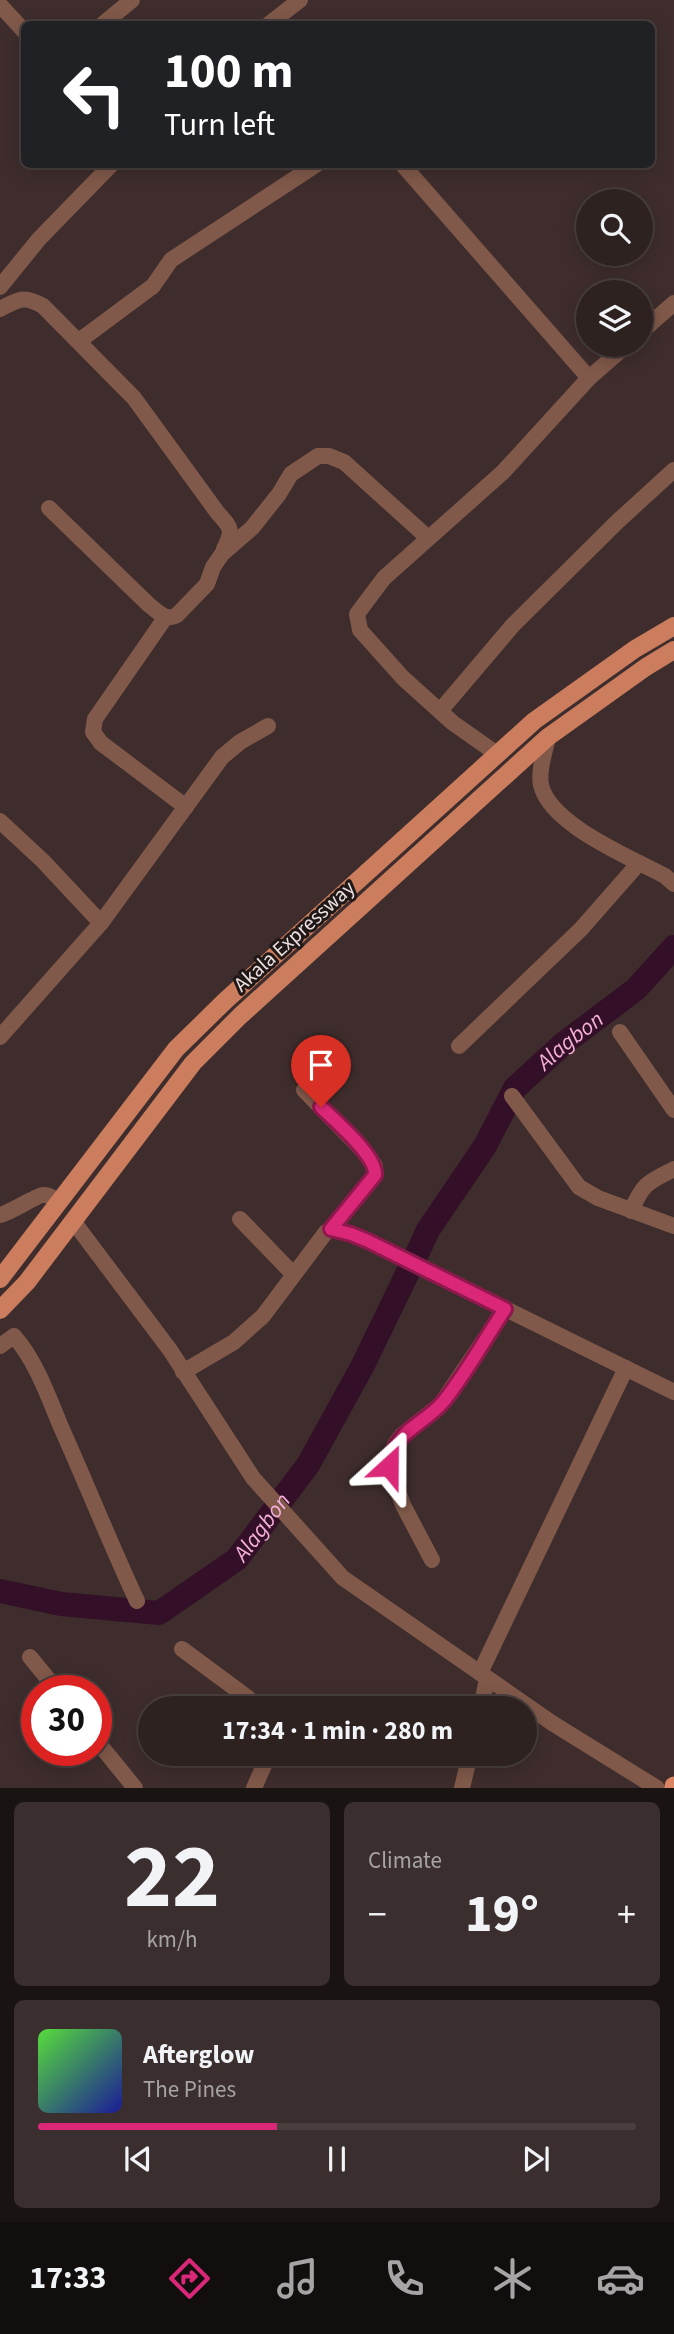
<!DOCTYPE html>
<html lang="en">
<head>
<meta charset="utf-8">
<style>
  body { margin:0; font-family:"Source Sans 3",sans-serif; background:#3a2f2e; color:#f1f3f6; height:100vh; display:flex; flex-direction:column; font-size:26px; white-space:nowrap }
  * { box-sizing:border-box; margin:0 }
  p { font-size:23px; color:#a7a4a5 }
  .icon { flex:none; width:38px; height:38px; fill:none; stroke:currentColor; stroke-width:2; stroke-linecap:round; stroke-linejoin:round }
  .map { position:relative; height:1788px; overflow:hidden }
  .panel { display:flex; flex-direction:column; gap:14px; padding:14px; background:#191312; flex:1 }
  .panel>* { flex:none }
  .hud { position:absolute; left:21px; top:21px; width:634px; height:147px; border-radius:10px; box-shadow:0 4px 18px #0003,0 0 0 2px #493f3f; background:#202124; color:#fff; overflow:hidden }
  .tools { position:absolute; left:576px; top:189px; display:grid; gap:14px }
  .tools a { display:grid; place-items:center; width:77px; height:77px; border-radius:50%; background:#2e2221; box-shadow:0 4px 18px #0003,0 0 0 2px #493f3f; font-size:35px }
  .speed { position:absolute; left:21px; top:1675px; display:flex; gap:14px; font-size:35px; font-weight:700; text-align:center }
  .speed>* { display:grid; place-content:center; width:91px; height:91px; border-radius:50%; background:#2e2221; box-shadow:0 4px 18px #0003,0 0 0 2px #493f3f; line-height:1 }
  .speed .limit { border:10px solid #d22; background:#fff; color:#111 }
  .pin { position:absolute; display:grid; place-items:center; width:60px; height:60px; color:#fff; margin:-72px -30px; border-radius:50% 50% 50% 0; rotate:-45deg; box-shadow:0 0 7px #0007 }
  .pin .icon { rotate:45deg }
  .me { position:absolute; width:77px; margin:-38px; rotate:24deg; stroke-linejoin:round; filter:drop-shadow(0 0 5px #0008) }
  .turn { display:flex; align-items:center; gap:24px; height:147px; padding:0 28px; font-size:32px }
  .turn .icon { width:91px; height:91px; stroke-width:2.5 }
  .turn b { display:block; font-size:49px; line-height:60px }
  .big { font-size:52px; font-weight:700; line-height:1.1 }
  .panel .tile { flex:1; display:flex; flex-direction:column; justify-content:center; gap:10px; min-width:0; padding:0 24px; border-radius:10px; background:#3a2f2e }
  .panel .dial { align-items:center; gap:0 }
  .dial b { font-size:91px; line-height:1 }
  .song { display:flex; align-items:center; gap:21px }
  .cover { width:84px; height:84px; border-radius:10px; background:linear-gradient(135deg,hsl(110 70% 55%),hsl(240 70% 35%)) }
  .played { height:7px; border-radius:4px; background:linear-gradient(90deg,#db2777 40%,#493f3f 40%) }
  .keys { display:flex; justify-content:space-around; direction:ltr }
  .heat { display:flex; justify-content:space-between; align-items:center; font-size:38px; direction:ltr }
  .panel .tiles { flex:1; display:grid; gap:14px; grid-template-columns:1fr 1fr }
  .tile:last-child { grid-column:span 2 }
  .trip { position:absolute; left:138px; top:1696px; width:399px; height:70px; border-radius:35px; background:#2e2221; box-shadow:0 4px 18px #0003,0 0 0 2px #493f3f; font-weight:700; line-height:70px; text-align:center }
  .dock { display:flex; height:112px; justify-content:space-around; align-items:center; background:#120e0d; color:#a7a4a5 }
  .dock .icon { width:49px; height:49px }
  .dock .active { color:#db2777 }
  .dock b { font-size:32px; color:#f1f3f6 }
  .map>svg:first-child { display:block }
</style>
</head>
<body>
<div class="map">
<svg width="674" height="1788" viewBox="0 0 674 1788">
  <rect width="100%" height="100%" fill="#3e2d2c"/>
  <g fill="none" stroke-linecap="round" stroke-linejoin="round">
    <g stroke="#341028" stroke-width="24">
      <path id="s1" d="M417 1254 428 1230 485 1146 515 1088 563 1044 636 989 674 947"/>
      <path id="s2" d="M0 1591 61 1604 159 1613 237 1559 308 1465 363 1365 408 1272"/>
    </g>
    <g stroke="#80594a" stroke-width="16">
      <polyline points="0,5 24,31"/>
      <polyline points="103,24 132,0"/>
      <polyline points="269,24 300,0"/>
      <polyline points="402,164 589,378"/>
      <polyline points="0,287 39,239 112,164"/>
      <path d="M0 309C19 299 24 295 43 306L134 398 217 512C231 528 234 529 224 549"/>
      <polyline points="640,333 674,303"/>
      <polyline points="79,341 153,286 171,260 317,164"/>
      <path d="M49 508 148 604C157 611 166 622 177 615L207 584 213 567 222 554 252 528 279 494 291 474 318 456H329L344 462 427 537"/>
      <polyline points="165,618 95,719 93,732 101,743 186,807"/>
      <polyline points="440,711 513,625 618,521 674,470"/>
      <path d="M548 737C545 752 538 770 541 785 550 825 632 858 665 876L674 884"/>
      <polyline points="497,754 453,723 403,678 360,630 357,614 384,578 503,472 589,378 627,345"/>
      <polyline points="0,821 43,861 101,923"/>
      <polyline points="620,1032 674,1110"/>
      <polyline points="0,1037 101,923 222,757 240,742 268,726"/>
      <polyline points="459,1046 581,929 639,863"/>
      <polyline points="512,1096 579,1187 598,1198 674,1226"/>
      <path d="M631 1211C644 1182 647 1183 674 1169"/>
      <path d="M0 1215C12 1212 37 1195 43 1195 50 1194 54 1200 59 1203"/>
      <polyline points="240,1219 293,1274"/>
      <polyline points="73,1221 170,1350 253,1478 343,1578 552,1723 657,1788"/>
      <polyline points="331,1229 351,1234 368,1241 674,1392"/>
      <path d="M0 1346 14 1336C36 1361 48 1396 61 1427 87 1485 110 1543 137 1601"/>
      <polyline points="183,1372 234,1342 263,1316 326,1232 331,1229 375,1175 375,1166 370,1158 304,1090"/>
      <polyline points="432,1560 403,1505 389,1466 390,1457 395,1444 402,1435 441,1404 505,1309"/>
      <polyline points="182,1649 248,1698 258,1708"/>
      <polyline points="30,1657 57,1690"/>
      <polyline points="480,1673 626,1368"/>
      <polyline points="481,1708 487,1679"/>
      <polyline points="96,1740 135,1788"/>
      <polyline points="254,1788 269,1754"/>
      <polyline points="462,1788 470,1754"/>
    </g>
    <g stroke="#cb7d5e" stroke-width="18">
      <polyline points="0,1279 176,1049 225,1001 534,721 635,649 674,626"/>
      <polyline points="0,1310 27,1282 193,1063 240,1016 548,737 646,667 674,650"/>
    </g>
    <polyline stroke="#da8462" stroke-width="19" points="674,1788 674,1786"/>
  </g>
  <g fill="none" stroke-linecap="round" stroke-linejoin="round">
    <defs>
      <path id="route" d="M321 1107C335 1121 377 1156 375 1175L331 1229 351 1234 368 1241 505 1309C485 1339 467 1372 444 1401 423 1426 395 1429 389 1466"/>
    </defs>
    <use href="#route" stroke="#8e194d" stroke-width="18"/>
    <use href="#route" stroke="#db2777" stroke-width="12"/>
  </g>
  <g text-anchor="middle" stroke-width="6" stroke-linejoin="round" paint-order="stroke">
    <g font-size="21" fill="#ece1e0" stroke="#1f1817">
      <text transform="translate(294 936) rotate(-42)" y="7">Akala Expressway</text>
    </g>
    <g font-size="23" font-style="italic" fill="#f5b0da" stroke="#1f1817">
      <text dy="8" stroke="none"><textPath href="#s1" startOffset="266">Alagbon</textPath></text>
      <text dy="8" stroke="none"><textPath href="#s2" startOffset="296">Alagbon</textPath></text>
    </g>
  </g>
</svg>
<div class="tools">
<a><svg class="icon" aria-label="search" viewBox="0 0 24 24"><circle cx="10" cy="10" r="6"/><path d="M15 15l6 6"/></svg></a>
<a><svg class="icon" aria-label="layers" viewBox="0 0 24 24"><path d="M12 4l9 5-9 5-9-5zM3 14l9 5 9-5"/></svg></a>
</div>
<div class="speed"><div class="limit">30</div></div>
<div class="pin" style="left:321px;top:1107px;background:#d93025"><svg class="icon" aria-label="arrive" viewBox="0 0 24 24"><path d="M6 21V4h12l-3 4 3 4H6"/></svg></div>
<svg class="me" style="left:389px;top:1466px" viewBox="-20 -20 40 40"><path d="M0-17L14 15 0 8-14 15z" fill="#db2777" stroke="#fff" stroke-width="4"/></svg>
<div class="trip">17:34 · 1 min · 280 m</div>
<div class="hud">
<div class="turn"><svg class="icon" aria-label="left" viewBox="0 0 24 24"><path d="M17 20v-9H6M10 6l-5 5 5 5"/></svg><div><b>100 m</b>Turn left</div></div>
</div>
</div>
<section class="panel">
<div class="tiles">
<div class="tile dial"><b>22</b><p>km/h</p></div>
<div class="tile"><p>Climate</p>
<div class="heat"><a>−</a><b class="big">19°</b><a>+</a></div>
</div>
<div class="tile">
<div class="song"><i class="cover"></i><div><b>Afterglow</b><p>The Pines</p></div></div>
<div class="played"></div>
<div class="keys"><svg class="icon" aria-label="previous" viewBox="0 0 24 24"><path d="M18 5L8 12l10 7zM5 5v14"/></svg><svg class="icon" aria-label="pause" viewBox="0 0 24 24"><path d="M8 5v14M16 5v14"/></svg><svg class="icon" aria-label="next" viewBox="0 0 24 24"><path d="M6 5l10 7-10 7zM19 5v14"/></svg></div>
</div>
</div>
</section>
<nav class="dock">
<b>17:33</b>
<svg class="icon active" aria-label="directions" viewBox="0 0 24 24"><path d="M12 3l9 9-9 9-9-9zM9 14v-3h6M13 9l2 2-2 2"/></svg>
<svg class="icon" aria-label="music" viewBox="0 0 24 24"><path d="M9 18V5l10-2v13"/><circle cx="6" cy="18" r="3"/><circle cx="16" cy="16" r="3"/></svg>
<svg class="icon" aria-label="phone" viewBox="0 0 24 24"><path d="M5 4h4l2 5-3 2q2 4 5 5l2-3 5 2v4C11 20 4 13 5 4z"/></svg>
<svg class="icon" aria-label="climate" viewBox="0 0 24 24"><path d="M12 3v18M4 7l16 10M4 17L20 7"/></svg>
<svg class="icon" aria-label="car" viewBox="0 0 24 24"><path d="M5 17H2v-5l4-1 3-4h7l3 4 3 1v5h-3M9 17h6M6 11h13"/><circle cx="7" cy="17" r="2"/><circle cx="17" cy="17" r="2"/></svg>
</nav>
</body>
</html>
